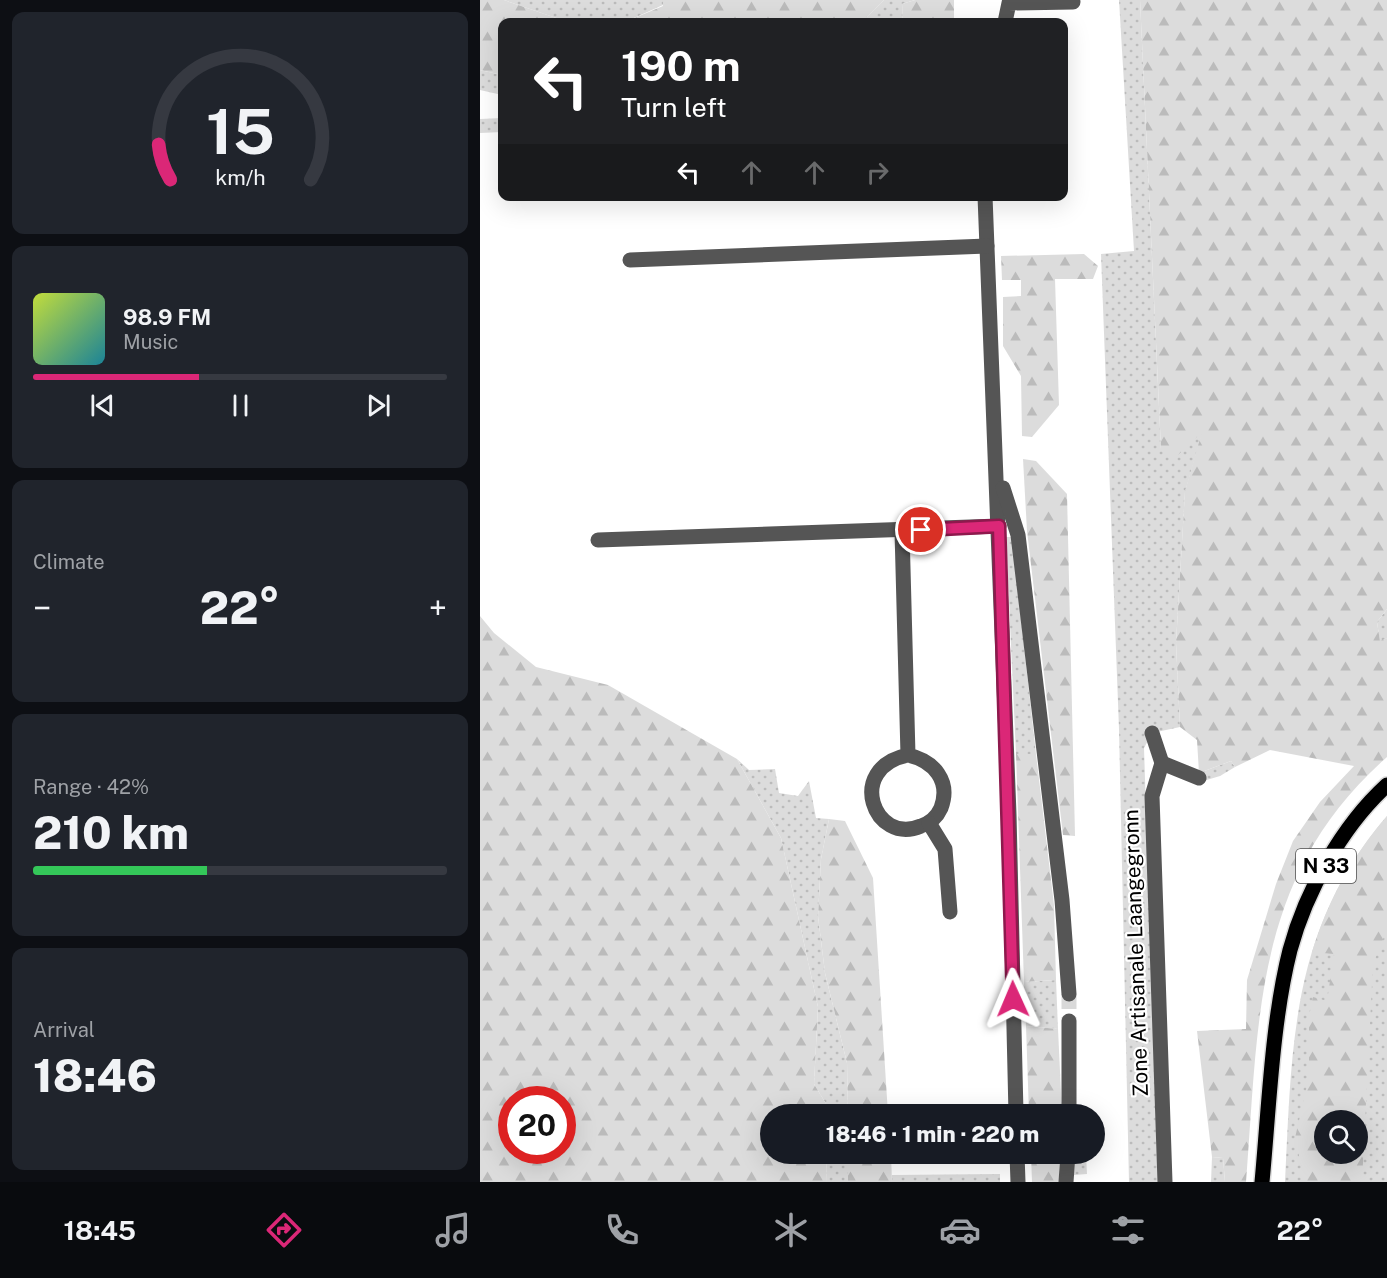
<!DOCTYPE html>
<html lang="en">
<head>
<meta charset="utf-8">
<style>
  body { margin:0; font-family:"Public Sans",sans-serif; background:#20242c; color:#f1f3f6; height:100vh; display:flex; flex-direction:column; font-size:22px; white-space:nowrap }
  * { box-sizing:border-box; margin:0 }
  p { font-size:20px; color:#9ea1a6 }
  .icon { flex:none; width:33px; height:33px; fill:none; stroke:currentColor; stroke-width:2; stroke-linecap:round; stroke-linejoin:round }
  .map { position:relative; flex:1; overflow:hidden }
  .sheet { display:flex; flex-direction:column; gap:12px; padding:12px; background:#0d0f14; width:480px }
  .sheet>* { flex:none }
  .guide { position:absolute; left:18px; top:18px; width:570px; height:183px; border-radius:12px; box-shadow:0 6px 24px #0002; background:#202124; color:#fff; overflow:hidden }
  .tools { position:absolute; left:834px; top:1110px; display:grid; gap:12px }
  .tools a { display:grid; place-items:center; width:54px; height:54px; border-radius:50%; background:#171b24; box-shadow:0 6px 24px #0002; font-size:30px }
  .speed { position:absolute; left:18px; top:1086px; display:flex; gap:12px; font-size:30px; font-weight:700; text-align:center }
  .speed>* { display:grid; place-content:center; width:78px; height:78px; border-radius:50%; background:#171b24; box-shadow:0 6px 24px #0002; line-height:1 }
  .speed .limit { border:9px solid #d22; background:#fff; color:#111 }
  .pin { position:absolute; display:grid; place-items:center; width:51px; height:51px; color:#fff; margin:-26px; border:3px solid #fff; border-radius:50%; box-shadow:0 2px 6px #0007 }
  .me { position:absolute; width:66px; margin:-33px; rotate:359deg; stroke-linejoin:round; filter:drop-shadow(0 0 4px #0008) }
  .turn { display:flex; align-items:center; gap:21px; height:126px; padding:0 24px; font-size:27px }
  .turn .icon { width:78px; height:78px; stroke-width:2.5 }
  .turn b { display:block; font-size:42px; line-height:51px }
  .lanes { display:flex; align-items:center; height:57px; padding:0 24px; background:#0003; justify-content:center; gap:30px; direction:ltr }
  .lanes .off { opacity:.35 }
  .big { font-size:45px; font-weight:800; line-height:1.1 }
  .sheet .widget { flex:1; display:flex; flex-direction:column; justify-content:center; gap:9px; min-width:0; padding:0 21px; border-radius:12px; background:#20242c }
  .sheet .dial { align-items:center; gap:0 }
  .dial svg { height:156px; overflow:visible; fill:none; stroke:#363941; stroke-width:7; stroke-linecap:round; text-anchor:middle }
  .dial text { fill:#f1f3f6; stroke:none }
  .song { display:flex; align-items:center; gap:18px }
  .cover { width:72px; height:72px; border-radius:9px; background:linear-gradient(135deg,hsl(70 70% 55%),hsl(190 70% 35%)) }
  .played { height:6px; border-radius:3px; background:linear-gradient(90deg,#db2777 40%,#363941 40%) }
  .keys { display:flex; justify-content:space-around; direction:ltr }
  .heat { display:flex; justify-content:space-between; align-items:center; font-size:33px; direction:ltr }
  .charge { height:9px; border-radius:4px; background:linear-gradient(90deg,#34c759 42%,#363941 0) }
  .trip { position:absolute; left:280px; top:1104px; width:345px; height:60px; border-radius:30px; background:#171b24; box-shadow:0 6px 24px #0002; font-weight:800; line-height:60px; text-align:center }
  .tab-bar { display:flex; height:96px; justify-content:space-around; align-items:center; background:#090b0e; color:#9ea1a6 }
  .tab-bar .icon { width:42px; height:42px }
  .tab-bar .current { color:#db2777 }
  .tab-bar b { font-size:27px; color:#f1f3f6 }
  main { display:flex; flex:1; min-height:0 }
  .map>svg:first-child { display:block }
</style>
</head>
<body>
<main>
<section class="sheet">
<div class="widget dial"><svg viewBox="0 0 100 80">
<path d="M14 69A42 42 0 1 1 86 69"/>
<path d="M14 69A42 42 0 0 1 8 51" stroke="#db2777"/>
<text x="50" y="56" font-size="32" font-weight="700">15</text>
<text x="50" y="72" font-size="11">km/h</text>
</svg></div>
<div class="widget">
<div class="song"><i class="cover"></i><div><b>98.9 FM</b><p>Music</p></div></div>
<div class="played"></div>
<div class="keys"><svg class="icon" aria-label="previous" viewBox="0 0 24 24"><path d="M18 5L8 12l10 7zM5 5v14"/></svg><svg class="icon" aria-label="pause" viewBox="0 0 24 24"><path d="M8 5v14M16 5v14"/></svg><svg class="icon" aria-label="next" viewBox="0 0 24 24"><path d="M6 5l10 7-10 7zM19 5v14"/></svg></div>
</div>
<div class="widget"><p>Climate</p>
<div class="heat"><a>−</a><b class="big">22°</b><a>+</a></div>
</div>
<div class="widget"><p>Range · 42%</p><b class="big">210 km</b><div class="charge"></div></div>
<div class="widget"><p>Arrival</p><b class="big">18:46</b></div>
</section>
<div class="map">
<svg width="907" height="1182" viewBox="0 0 907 1182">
  <defs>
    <pattern id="grass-dots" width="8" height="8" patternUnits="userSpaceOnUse" patternTransform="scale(1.5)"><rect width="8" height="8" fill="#dcdcdc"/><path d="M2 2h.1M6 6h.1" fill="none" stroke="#bbb" stroke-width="1.8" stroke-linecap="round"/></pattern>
    <pattern id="forest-firs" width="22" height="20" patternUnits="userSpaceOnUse" patternTransform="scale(1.5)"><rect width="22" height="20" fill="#dcdcdc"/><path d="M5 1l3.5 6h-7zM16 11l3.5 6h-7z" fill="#bbb"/></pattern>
  </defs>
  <rect width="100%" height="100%" fill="#fff"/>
  <g fill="url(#grass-dots)" fill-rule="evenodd">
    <polygon points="24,0 183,0 183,5 145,22 88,22"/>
    <polygon points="404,0 435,0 422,4 423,22 382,22"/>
    <polygon points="639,0 660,0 681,449 723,431 705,492 696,643 700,727 672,733 664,748 678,1182 649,1182 639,729 621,254 654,251"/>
    <polygon points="0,70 22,75 22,95 0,90"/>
    <polygon points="22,118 22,132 0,133 0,119"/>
    <polygon points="526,537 532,537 556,754 536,754"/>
    <polygon points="907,609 907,638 900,642 897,622"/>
    <polygon points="257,759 269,770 295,769 299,793 318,796 329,781 336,818 349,819 341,859 338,916 345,973 367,1063 368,1114 348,1114 348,1107 334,1084 338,1007 301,838"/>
    <polygon points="751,761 755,767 740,776 720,782 719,773"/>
    <path d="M907 816V1182H805C812 1043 811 928 907 816ZM844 1120H878V1154H844Z"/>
    <polygon points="576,980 578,1029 546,1026 544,982"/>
    <polygon points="347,1154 368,1154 368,1182 346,1182"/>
    <polygon points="595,1154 606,1154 607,1174 594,1175"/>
    <polygon points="732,1157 743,1158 745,1182 731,1182"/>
    <polygon points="520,1174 520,1182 412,1182 412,1175"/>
  </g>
  <g fill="url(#forest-firs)" fill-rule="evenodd">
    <polygon points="0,0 24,0 88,22 22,22 22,75 0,70"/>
    <polygon points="183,0 404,0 382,22 145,22 183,6"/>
    <polygon points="435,0 474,0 474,22 423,22 422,4"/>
    <path d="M660 0H907V609L897 622 900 641 907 638V757C773 875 779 1019 766 1182H745L743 1158 732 1157 717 1031 766 1029 767 980 796 884 813 841 840 802 874 766 790 750 755 767 751 761 719 773 717 740 700 727 696 643 705 491 722 432 696 457 681 449Z"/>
    <polygon points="604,254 618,266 613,279 575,279 579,405 552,437 542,436 541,376 523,346 523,297 541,296 541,280 522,280 521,256"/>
    <polygon points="543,459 556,461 587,494 595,836 583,835 547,531"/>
    <path d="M0 616 14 633 56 667 128 685 257 759 301 838 338 1007 334 1084 348 1107V1114H291V1154H347L346 1182H0ZM32 1100H82V1150H32Z"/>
    <polygon points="536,754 556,754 574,905 576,980 544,982"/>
    <path d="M907 816V929L893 964 882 1182H825L815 1138 829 1077V1016L833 997 847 1001 854 954 832 952C848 901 872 856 907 816ZM844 1120H878V1154H844Z"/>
    <polygon points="349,819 365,821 393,878 408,1114 368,1114 367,1063 345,973 338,916 341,859"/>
    <polygon points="546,1026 578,1029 582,1114 549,1114"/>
    <polygon points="368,1154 411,1154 412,1182 368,1182"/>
    <polygon points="551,1154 580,1154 579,1182 552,1182"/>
  </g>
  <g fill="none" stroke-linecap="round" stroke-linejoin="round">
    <polyline stroke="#d9d9d9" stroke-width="15" stroke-dasharray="15 8" stroke-linecap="butt" points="589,994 589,1021"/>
    <defs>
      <path id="major" d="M782 1182C789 1108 792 1021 810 950 826 891 862 826 907 785"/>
    </defs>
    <use href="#major" stroke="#dbdbdb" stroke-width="18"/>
    <g stroke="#555" stroke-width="15">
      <polyline points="525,22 529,3 593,2"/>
      <polyline points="505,196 529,814 536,1114"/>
      <polyline points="150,260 507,246"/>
      <polyline points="523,488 538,535 582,900 589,994"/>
      <path d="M422 531 428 755C454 761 471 781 461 808 457 817 450 823 441 826 394 846 365 768 428 755"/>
      <polyline points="118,540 519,526"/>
      <polyline points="672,733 682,763"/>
      <polyline points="449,823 465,849 470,912"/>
      <polyline points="589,1021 589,1114"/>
      <polyline points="537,1154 538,1182"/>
      <polyline points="586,1182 588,1154"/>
      <polyline points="685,1182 672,796 682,763 719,778"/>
    </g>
    <use href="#major" stroke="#000" stroke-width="15"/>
  </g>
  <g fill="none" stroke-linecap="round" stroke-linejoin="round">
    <defs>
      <polyline id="route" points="441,530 519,526 533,999"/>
    </defs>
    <use href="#route" stroke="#8e194d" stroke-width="15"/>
    <use href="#route" stroke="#db2777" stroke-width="10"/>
  </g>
  <g text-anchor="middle" stroke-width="4.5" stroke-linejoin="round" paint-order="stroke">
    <rect fill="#fff" stroke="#4c4c4c" stroke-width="1.5" x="816" y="849" width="60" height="34" rx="4.5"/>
    <g font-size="20" font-weight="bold" fill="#000">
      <text x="846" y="873">N 33</text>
    </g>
    <g font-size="21" fill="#000" stroke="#fff">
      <text transform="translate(656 953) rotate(-92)" y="7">Zone Artisanale Laangegronn</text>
    </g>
  </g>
</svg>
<div class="tools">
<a><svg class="icon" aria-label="search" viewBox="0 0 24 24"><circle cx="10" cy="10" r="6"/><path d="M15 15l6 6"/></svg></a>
</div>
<div class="speed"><div class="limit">20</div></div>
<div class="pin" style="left:441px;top:530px;background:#d93025"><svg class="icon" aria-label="arrive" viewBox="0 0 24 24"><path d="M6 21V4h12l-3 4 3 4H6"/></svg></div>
<svg class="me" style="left:533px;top:999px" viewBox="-20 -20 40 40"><path d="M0-17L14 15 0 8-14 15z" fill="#db2777" stroke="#fff" stroke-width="4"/></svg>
<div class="trip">18:46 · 1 min · 220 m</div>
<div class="guide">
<div class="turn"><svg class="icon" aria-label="left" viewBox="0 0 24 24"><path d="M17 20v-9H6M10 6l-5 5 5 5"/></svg><div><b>190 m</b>Turn left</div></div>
<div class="lanes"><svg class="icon" aria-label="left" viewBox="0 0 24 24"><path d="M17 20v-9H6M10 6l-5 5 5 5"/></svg><svg class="icon off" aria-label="ahead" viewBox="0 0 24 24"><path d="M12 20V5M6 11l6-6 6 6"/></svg><svg class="icon off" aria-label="ahead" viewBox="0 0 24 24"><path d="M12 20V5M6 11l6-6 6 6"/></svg><svg class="icon off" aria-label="right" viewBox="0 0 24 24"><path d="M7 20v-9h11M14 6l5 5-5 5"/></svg></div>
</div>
</div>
</main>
<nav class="tab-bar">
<b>18:45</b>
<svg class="icon current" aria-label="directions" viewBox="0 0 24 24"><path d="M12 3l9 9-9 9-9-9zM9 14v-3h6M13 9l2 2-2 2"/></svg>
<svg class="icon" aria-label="music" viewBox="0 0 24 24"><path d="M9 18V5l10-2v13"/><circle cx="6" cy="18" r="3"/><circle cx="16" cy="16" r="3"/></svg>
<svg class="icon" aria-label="phone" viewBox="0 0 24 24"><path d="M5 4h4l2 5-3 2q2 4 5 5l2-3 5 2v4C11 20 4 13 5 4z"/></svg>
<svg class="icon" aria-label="climate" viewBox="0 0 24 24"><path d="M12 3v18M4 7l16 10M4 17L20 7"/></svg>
<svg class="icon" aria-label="car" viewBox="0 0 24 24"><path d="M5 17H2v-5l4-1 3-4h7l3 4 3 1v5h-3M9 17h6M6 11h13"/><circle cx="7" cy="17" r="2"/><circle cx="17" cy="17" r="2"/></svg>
<svg class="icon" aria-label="filters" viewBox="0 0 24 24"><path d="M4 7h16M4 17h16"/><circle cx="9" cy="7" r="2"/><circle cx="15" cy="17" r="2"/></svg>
<b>22°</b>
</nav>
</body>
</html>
